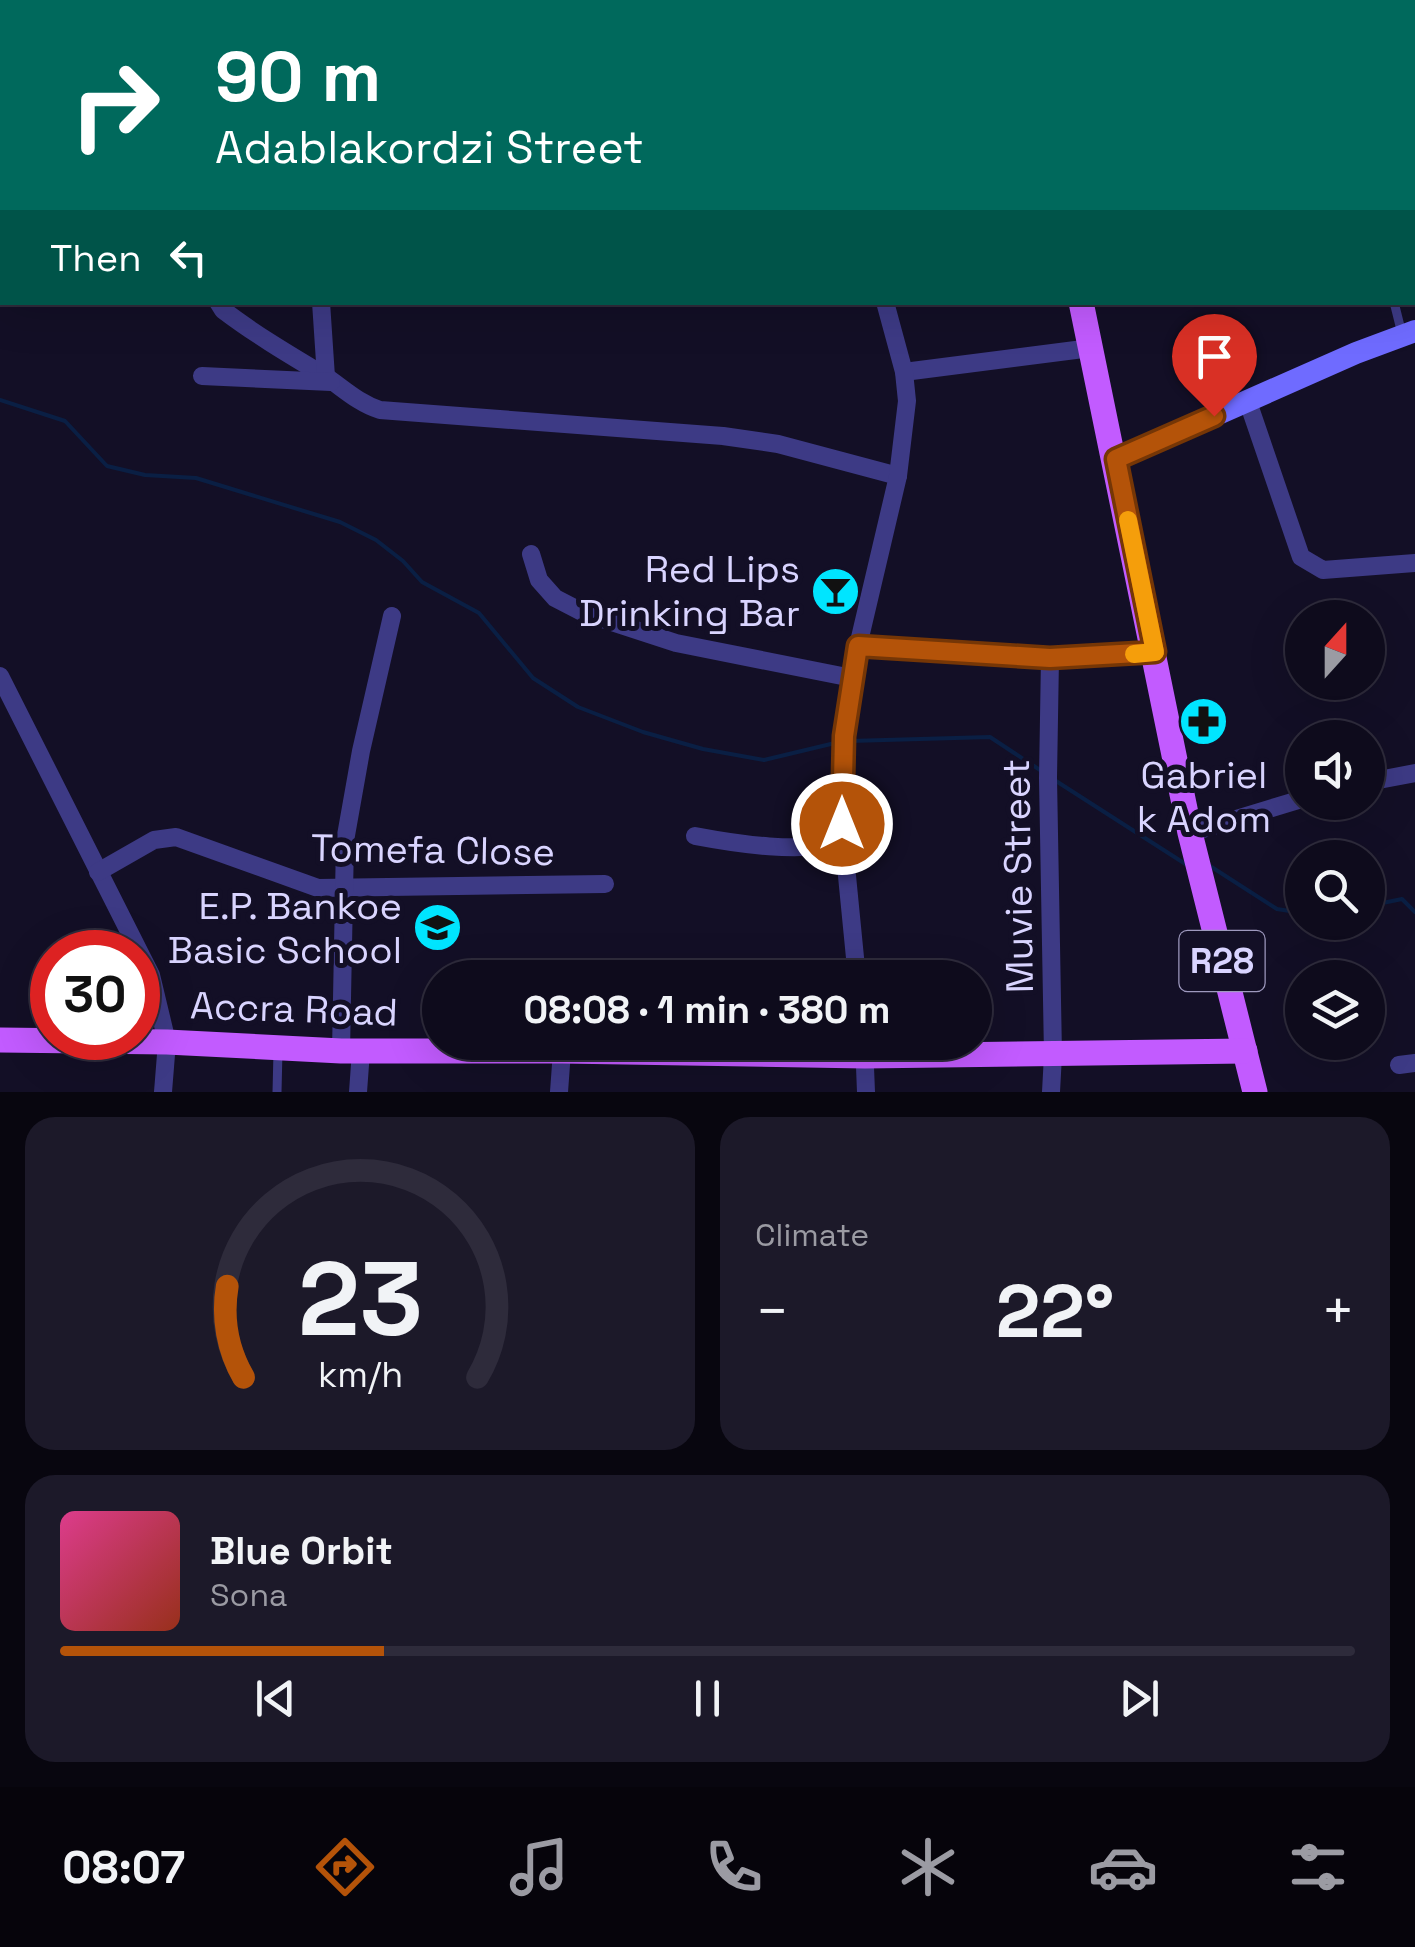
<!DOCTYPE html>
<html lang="en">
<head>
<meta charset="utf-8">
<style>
  body { margin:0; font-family:"Space Grotesk",sans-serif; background:#1c1929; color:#f1f3f6; height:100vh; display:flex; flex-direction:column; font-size:38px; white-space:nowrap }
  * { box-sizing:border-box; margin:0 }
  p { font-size:32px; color:#9b9ba3 }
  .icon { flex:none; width:55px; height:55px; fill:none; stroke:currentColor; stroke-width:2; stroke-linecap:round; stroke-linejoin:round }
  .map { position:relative; height:1092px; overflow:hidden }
  .panel { display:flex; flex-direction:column; gap:25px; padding:25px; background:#08060f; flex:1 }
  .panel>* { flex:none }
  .top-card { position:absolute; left:0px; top:0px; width:1415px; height:305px; box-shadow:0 10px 40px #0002,0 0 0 2px #2e2b3b; background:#00695c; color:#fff; overflow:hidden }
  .needle { width:65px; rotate:21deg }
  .buttons { position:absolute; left:1285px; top:600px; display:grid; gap:20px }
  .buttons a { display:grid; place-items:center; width:100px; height:100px; border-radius:50%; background:#0e0b1c; box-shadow:0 10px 40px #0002,0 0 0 2px #2e2b3b; font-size:50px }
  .speed { position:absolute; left:30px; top:930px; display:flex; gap:20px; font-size:50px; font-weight:700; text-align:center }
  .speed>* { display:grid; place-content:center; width:130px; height:130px; border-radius:50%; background:#0e0b1c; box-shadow:0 10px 40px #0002,0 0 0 2px #2e2b3b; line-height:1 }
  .speed .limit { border:15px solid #d22; background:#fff; color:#111 }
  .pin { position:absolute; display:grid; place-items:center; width:85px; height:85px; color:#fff; margin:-102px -42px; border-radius:50% 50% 50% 0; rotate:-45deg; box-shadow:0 0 10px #0007 }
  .pin .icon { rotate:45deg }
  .me { position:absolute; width:110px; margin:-55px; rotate:0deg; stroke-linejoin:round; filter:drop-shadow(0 0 8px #0008) }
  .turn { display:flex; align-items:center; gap:35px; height:210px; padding:0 50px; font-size:45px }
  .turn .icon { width:130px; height:130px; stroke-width:2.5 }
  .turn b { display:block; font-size:70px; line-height:85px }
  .then { display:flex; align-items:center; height:95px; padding:0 50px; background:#0003; gap:20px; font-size:38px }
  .big { font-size:75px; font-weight:700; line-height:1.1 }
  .panel .widget { flex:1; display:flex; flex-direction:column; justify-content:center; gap:15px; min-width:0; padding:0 35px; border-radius:30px; background:#1c1929 }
  .panel .dial { align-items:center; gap:0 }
  .dial svg { height:260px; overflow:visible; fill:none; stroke:#2e2b3b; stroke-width:7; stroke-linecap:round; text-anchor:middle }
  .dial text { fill:#f1f3f6; stroke:none }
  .song { display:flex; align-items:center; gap:30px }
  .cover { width:120px; height:120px; border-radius:15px; background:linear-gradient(135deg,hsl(330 70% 55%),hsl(10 70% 35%)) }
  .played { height:10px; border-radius:5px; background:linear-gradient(90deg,#b45309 25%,#2e2b3b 25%) }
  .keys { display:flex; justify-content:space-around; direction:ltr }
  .heat { display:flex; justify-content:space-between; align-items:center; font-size:55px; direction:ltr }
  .panel .tiles { flex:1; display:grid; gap:25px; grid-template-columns:1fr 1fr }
  .widget:last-child { grid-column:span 2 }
  .trip { position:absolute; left:422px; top:960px; width:570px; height:100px; border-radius:50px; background:#0e0b1c; box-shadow:0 10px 40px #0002,0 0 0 2px #2e2b3b; font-weight:700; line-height:100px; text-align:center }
  .tab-bar { display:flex; height:160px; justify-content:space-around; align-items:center; background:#06040b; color:#9b9ba3 }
  .tab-bar .icon { width:70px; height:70px }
  .tab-bar .selected { color:#b45309 }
  .tab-bar b { font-size:45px; color:#f1f3f6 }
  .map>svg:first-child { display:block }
</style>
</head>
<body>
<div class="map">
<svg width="1415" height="1092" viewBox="0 0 1415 1092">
  <rect width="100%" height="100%" fill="#130f26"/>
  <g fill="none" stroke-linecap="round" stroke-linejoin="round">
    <g stroke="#0a1f44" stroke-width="4">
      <polyline points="0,400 65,421 107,466 145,475 196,478 340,522 376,540 403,561 422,582 479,613 533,678 578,707 643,732 703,749 764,760 835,743"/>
      <polyline points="850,741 990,737 1040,770"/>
      <polyline points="1056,781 1187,865"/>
      <polyline points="1210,866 1277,909 1302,913"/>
      <polyline points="1368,906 1402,899 1415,912"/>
    </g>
    <g stroke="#3d3a85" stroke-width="9">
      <polyline points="1183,2 1190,0"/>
      <polyline points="1412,158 1415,157"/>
      <polyline points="1412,284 1415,288"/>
      <polyline points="1394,302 1402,334"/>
      <polyline points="277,1092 278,1051"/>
    </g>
    <g stroke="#3d3a85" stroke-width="18">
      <polyline points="131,0 133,2"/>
      <polyline points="238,0 238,2"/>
      <polyline points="408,0 408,2"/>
      <polyline points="545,0 546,2"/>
      <polyline points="736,0 737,2"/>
      <polyline points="871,0 872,2"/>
      <polyline points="980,2 989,0"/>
      <path d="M218 302 223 310C256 335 290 355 325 376 343 388 358 403 380 410L723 436 778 444 898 476"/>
      <polyline points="321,302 326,377"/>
      <polyline points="904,372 1091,348"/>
      <polyline points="202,376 331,382"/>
      <polyline points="1248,402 1301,557 1323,570 1415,563"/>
      <polyline points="531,554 539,580 555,598 584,613 676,643 852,678"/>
      <polyline points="858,646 1050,658 1155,653"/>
      <polyline points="1050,658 1048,778 1053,1055 1051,1092"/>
      <polyline points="0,676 151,975 167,1042 163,1092"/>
      <polyline points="1368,782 1415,773"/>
      <polyline points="1190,833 1302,799"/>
      <path d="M695 836C748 846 790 851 844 844"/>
      <polyline points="98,872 154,840 176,837 318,888 605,884"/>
      <polyline points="857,978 842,825 843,748 858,646 898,476 907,401 904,372 885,302"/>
      <polyline points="864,1042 866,1092"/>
      <polyline points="341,1051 345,841 361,751 392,616"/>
      <polyline points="1399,1065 1415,1063"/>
      <polyline points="358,1092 361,1051"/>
      <polyline points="559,1092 562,1051"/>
    </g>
    <polyline stroke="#6f6bff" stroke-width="22" points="1116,459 1356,353 1415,331"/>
    <g stroke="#c25bff" stroke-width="25">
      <polyline points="1017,0 1017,2"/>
      <polyline points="1081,302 1190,833 1255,1092"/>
      <polyline points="0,1040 167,1042 341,1051 562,1051 865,1056 1245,1051"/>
    </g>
  </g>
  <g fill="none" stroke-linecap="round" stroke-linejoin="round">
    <defs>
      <polyline id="route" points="842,824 844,736 858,646 1050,658 1155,652 1116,459 1214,416"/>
    </defs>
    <use href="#route" stroke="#753606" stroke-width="25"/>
    <use href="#route" stroke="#b45309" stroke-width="18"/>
    <polyline stroke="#f59e0b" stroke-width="18" points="1128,520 1155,652 1134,654"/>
  </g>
  <defs>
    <symbol id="bar-disc" viewBox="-11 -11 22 22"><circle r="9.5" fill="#00e5ff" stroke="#130f26"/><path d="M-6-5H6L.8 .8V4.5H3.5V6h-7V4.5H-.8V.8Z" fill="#111"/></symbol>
    <symbol id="pharmacy-disc" viewBox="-11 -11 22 22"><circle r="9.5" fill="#00e5ff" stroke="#130f26"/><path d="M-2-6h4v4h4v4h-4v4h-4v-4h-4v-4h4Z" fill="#111"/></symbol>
    <symbol id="school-disc" viewBox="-11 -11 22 22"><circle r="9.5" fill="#00e5ff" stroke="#130f26"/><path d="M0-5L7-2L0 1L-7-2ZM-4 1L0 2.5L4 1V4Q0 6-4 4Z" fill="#111"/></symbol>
  </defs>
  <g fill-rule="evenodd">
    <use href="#bar-disc" x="808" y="564" width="55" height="55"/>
    <use href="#pharmacy-disc" x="1176" y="694" width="55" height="55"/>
    <use href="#school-disc" x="410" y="900" width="55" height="55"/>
  </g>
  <g text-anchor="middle" stroke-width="10" stroke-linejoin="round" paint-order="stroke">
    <rect fill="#130f26" stroke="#9e99be" stroke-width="2.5" x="1179.5" y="931" width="85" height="60" rx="8"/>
    <g font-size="35" font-weight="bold" fill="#d9d4ff">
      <text x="1222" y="973">R28</text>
    </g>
    <g font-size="38" fill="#d9d4ff" stroke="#130f26" text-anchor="end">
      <text x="800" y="582">Red Lips<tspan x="800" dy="44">Drinking Bar</tspan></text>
      <text x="1204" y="788" text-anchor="middle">Gabriel<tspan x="1204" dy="44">k Adom</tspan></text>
      <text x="402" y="919">E.P. Bankoe<tspan x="402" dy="44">Basic School</tspan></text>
    </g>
    <g font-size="38" fill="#d9d4ff" stroke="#130f26">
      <text transform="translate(433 850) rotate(1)" y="13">Tomefa Close</text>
      <text transform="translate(1018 876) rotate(-91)" y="13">Muvie Street</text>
      <text transform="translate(294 1009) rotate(2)" y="13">Accra Road</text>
    </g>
  </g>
</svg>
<div class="buttons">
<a><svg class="needle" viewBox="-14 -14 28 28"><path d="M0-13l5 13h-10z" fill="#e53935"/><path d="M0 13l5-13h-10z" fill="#9b9ba3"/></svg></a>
<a><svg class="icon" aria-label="sound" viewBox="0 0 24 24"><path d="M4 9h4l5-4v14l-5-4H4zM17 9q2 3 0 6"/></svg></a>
<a><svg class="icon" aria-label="search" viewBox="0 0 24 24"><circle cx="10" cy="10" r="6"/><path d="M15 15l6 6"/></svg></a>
<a><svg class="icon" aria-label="layers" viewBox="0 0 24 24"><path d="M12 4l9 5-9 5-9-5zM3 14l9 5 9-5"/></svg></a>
</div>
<div class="speed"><div class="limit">30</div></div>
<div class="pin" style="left:1214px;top:416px;background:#d93025"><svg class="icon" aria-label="arrive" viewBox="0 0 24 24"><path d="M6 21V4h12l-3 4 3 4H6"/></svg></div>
<svg class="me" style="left:842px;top:824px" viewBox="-20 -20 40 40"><circle r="17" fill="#b45309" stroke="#fff" stroke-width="3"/><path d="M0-11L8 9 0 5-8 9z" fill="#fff"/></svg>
<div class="trip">08:08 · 1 min · 380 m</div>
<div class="top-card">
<div class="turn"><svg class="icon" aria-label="right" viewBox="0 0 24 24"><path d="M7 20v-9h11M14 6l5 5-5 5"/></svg><div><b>90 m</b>Adablakordzi Street</div></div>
<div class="then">Then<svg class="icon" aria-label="left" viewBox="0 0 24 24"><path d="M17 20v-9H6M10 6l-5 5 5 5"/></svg></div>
</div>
</div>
<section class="panel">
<div class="tiles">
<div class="widget dial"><svg viewBox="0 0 100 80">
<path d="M14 69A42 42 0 1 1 86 69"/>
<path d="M14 69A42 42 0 0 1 9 41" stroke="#b45309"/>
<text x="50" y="56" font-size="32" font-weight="700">23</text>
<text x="50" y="72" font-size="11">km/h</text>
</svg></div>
<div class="widget"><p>Climate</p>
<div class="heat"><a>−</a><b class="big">22°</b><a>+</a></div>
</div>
<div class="widget">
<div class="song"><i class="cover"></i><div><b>Blue Orbit</b><p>Sona</p></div></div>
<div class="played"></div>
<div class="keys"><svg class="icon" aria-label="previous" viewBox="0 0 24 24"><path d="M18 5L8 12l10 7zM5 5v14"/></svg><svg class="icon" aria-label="pause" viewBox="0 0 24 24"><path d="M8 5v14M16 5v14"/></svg><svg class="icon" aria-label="next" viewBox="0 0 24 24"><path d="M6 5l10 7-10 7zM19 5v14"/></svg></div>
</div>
</div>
</section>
<nav class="tab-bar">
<b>08:07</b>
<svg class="icon selected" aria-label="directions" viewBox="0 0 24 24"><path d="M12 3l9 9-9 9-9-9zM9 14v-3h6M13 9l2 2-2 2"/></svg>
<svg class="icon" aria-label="music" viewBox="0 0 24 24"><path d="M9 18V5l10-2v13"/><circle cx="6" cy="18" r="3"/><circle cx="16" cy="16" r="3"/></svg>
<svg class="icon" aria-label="phone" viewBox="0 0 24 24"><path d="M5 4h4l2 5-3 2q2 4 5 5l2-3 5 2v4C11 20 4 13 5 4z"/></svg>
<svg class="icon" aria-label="climate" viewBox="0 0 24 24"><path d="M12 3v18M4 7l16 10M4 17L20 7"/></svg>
<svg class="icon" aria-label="car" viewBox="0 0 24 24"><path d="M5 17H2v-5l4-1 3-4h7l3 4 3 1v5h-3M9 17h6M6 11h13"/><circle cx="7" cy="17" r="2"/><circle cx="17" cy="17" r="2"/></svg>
<svg class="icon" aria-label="filters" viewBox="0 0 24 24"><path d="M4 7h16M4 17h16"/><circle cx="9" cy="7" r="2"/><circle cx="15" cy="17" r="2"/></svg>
</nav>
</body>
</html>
